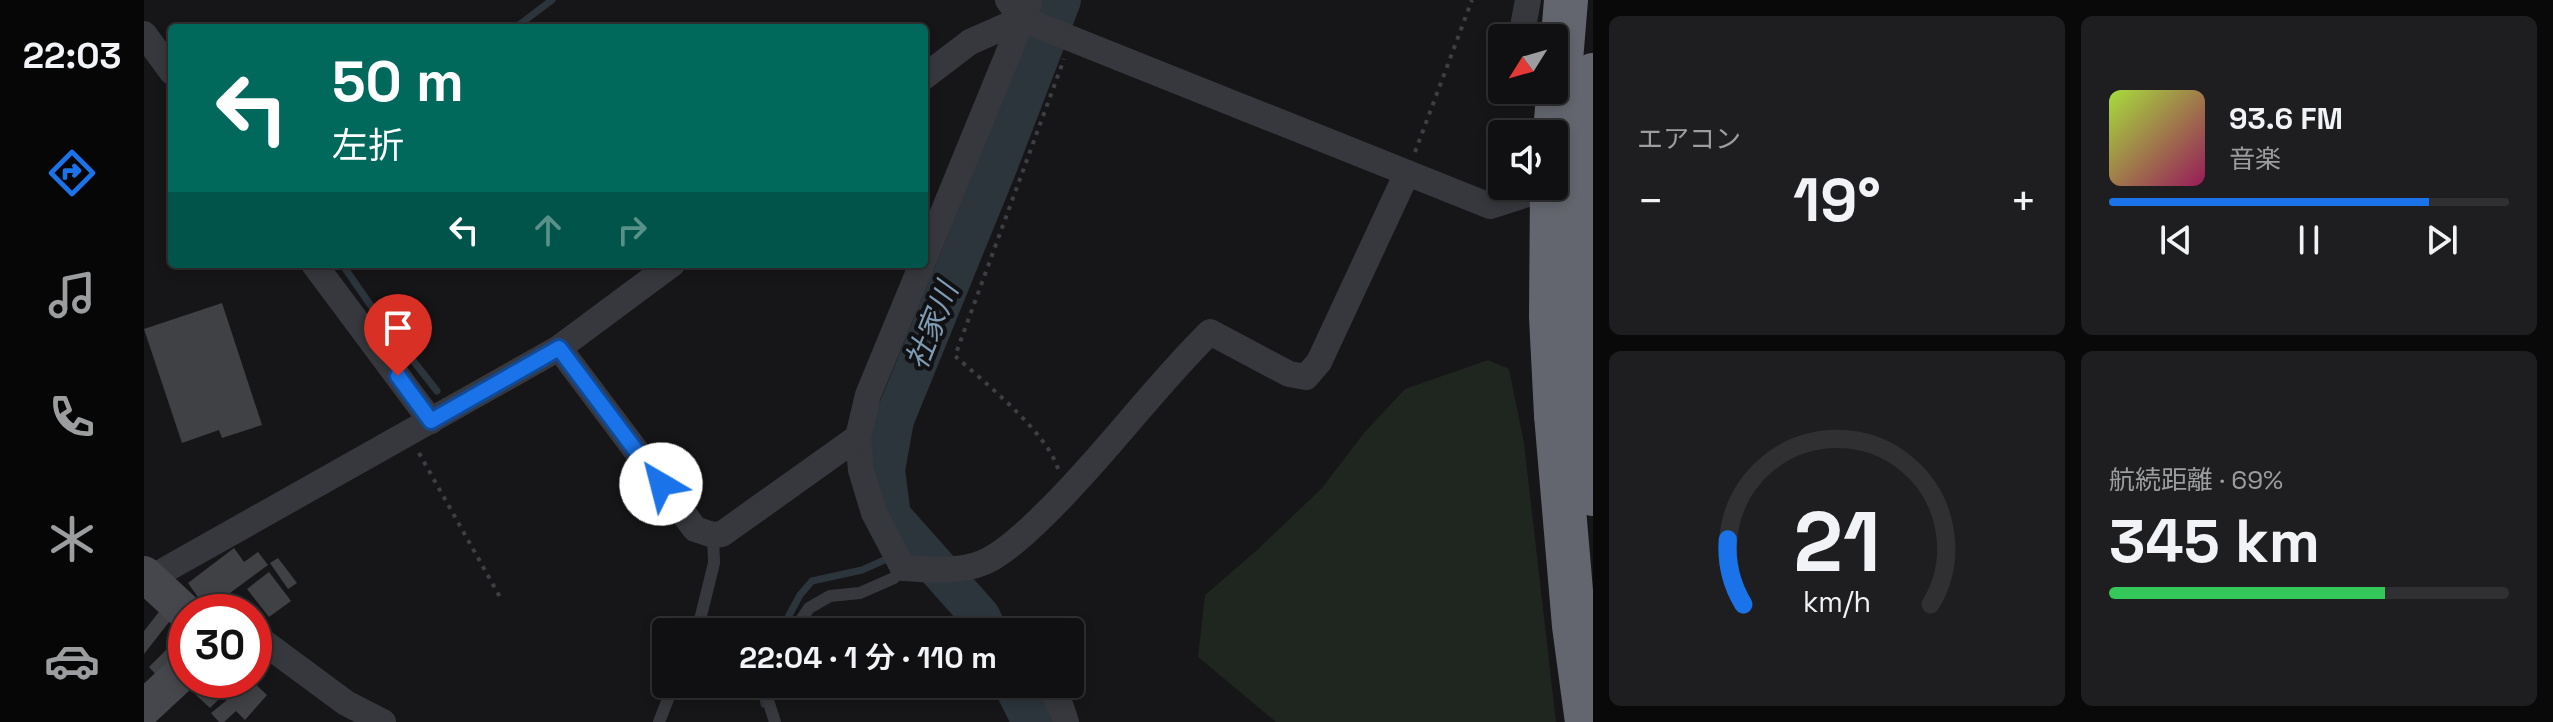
<!DOCTYPE html>
<html lang="ja">
<head>
<meta charset="utf-8">
<style>
  body { margin:0; font-family:"Space Grotesk","Noto Sans JP",sans-serif; background:#1e1e20; color:#f1f3f6; height:100vh; display:flex; flex-direction:column; font-size:30px; white-space:nowrap }
  * { box-sizing:border-box; margin:0 }
  p { font-size:26px; color:#9c9d9f }
  .icon { flex:none; width:44px; height:44px; fill:none; stroke:currentColor; stroke-width:2; stroke-linecap:round; stroke-linejoin:round }
  .map { position:relative; flex:1; overflow:hidden }
  .side { display:flex; flex-direction:column; gap:16px; padding:16px; background:#09090a; width:960px }
  .side>* { flex:none }
  .hud { position:absolute; left:24px; top:24px; width:760px; height:244px; border-radius:8px; box-shadow:0 4px 12px #0003,0 0 0 2px #303032; background:#00695c; color:#fff; overflow:hidden }
  .needle { width:52px; rotate:233deg }
  .fabs { position:absolute; left:1344px; top:24px; display:grid; gap:16px }
  .fabs a { display:grid; place-items:center; width:80px; height:80px; border-radius:8px; background:#101012; box-shadow:0 4px 12px #0003,0 0 0 2px #303032; font-size:40px }
  .speed { position:absolute; left:24px; top:594px; display:flex; gap:16px; font-size:40px; font-weight:700; text-align:center }
  .speed>* { display:grid; place-content:center; width:104px; height:104px; border-radius:50%; background:#101012; box-shadow:0 4px 12px #0003,0 0 0 2px #303032; line-height:1 }
  .speed .limit { border:12px solid #d22; background:#fff; color:#111 }
  .pin { position:absolute; display:grid; place-items:center; width:68px; height:68px; color:#fff; margin:-82px -34px; border-radius:50% 50% 50% 0; rotate:-45deg; box-shadow:0 0 8px #0007 }
  .pin .icon { rotate:45deg }
  .me { position:absolute; width:88px; margin:-44px; rotate:323deg; stroke-linejoin:round; filter:drop-shadow(0 0 6px #0008) }
  .turn { display:flex; align-items:center; gap:28px; height:168px; padding:0 32px; font-size:36px }
  .turn .icon { width:104px; height:104px; stroke-width:2.5 }
  .turn b { display:block; font-size:56px; line-height:68px }
  .lanes { display:flex; align-items:center; height:76px; padding:0 32px; background:#0003; justify-content:center; gap:40px; direction:ltr }
  .lanes .off { opacity:.35 }
  .big { font-size:60px; font-weight:600; line-height:1.1 }
  .side .card { flex:1; display:flex; flex-direction:column; justify-content:center; gap:12px; min-width:0; padding:0 28px; border-radius:12px; background:#1e1e20 }
  .side .dial { align-items:center; gap:0 }
  .dial svg { height:208px; overflow:visible; fill:none; stroke:#303032; stroke-width:7; stroke-linecap:round; text-anchor:middle }
  .dial text { fill:#f1f3f6; stroke:none }
  .song { display:flex; align-items:center; gap:24px }
  .cover { width:96px; height:96px; border-radius:12px; background:linear-gradient(135deg,hsl(80 70% 55%),hsl(330 70% 35%)) }
  .played { height:8px; border-radius:4px; background:linear-gradient(90deg,#1a73e8 80%,#303032 80%) }
  .keys { display:flex; justify-content:space-around; direction:ltr }
  .heat { display:flex; justify-content:space-between; align-items:center; font-size:44px; direction:ltr }
  .charge { height:12px; border-radius:6px; background:linear-gradient(90deg,#34c759 69%,#303032 0) }
  .side .tiles { flex:1; display:grid; gap:16px; grid-template-columns:repeat(2,1fr) }
  .trip { position:absolute; left:508px; top:618px; width:432px; height:80px; border-radius:8px; background:#101012; box-shadow:0 4px 12px #0003,0 0 0 2px #303032; font-weight:600; line-height:80px; text-align:center }
  main { display:flex; flex:1; min-height:0 }
  .menu { display:flex; flex-direction:column; width:144px; justify-content:space-around; align-items:center; background:#060607; color:#9c9d9f }
  .menu .icon { width:56px; height:56px }
  .menu .current { color:#1a73e8 }
  .menu b { font-size:36px; color:#f1f3f6 }
  .map>svg:first-child { display:block }
</style>
</head>
<body>
<main>
<nav class="menu">
<b>22:03</b>
<svg class="icon current" aria-label="directions" viewBox="0 0 24 24"><path d="M12 3l9 9-9 9-9-9zM9 14v-3h6M13 9l2 2-2 2"/></svg>
<svg class="icon" aria-label="music" viewBox="0 0 24 24"><path d="M9 18V5l10-2v13"/><circle cx="6" cy="18" r="3"/><circle cx="16" cy="16" r="3"/></svg>
<svg class="icon" aria-label="phone" viewBox="0 0 24 24"><path d="M5 4h4l2 5-3 2q2 4 5 5l2-3 5 2v4C11 20 4 13 5 4z"/></svg>
<svg class="icon" aria-label="climate" viewBox="0 0 24 24"><path d="M12 3v18M4 7l16 10M4 17L20 7"/></svg>
<svg class="icon" aria-label="car" viewBox="0 0 24 24"><path d="M5 17H2v-5l4-1 3-4h7l3 4 3 1v5h-3M9 17h6M6 11h13"/><circle cx="7" cy="17" r="2"/><circle cx="17" cy="17" r="2"/></svg>
</nav>
<div class="map">
<svg width="1449" height="722" viewBox="0 0 1449 722">
  <rect width="100%" height="100%" fill="#161618"/>
  <polygon fill="#1e261f" points="1344,360 1365,369 1380,443 1412,722 1132,722 1054,657 1061,595 1112,551 1178,488 1220,433 1261,389"/>
  <g fill="none" stroke-linecap="round" stroke-linejoin="round">
    <g stroke="#2c353c" stroke-width="7">
      <polyline points="371,28 408,0"/>
      <polyline points="198,264 234,316 293,391"/>
      <polyline points="636,632 656,595 668,581 718,570 772,546"/>
      <polyline points="620,684 618,693 620,704"/>
    </g>
    <g stroke="#2c353c" stroke-width="40">
      <polyline points="844,632 836,616 747,516 741,470 750,420 853,167 917,0"/>
      <polyline points="869,684 888,722"/>
    </g>
  </g>
  <g fill="#404145">
    <polygon points="78,303 118,425 78,438 75,430 38,443 0,329"/>
    <polygon points="90,548 100,562 114,552 124,565 63,610 44,583"/>
    <polygon points="134,558 153,583 144,589 126,563"/>
    <polygon points="125,572 147,601 125,617 103,589"/>
    <polygon points="18,608 29,617 0,654 0,631"/>
    <polygon points="37,635 40,654 16,679 5,667"/>
    <polygon points="64,680 107,680 123,695 101,720 92,711 80,722 75,722 67,713 83,700 78,696 66,708 52,695 65,682"/>
  </g>
  <g fill="none" stroke-linecap="round" stroke-linejoin="round">
    <g stroke="#3d3f44" stroke-width="4" stroke-dasharray="4 6" stroke-linecap="butt">
      <polyline points="1271,152 1328,0"/>
      <polyline points="275,453 356,597"/>
      <path d="M914 469C903 432 840 382 811 356L920 59"/>
    </g>
    <g stroke="#37383d" stroke-width="12">
      <polyline points="553,632 570,563 569,535"/>
      <polyline points="649,632 665,608 686,596 716,593 750,578 759,568"/>
      <polyline points="628,684 624,700 631,722"/>
      <polyline points="515,722 530,684"/>
    </g>
    <g stroke="#37383d" stroke-width="26">
      <polyline points="864,0 878,19 1346,206 1409,186"/>
      <polyline points="0,34 28,72"/>
      <polyline points="1380,38 1378,32 1384,0"/>
      <polyline points="780,77 826,42 878,19"/>
      <polyline points="780,259 885,3"/>
      <polyline points="170,264 287,421"/>
      <path d="M778 264 724 395 714 437 717 470 730 513 759 568C785 569 813 573 838 563 859 555 885 530 901 514 960 457 1007 390 1066 332L1145 374 1162 377 1175 362 1263 173"/>
      <polyline points="415,348 551,529 569,535 578,534 714,437"/>
      <polyline points="5,579 415,348 528,264"/>
      <polyline points="110,635 202,703 239,722"/>
      <polyline points="907,689 917,707 922,722"/>
    </g>
    <g stroke="#45474d" stroke-width="36">
      <polyline points="0,574 42,613"/>
      <polyline points="0,708 42,669"/>
    </g>
    <g stroke="#63666e" stroke-width="44">
      <polyline points="1444,409 1449,494"/>
      <polyline points="1412,415 1430,626 1443,722"/>
    </g>
    <g stroke="#63666e" stroke-width="44">
      <polyline points="1410,145 1422,0"/>
      <polyline points="1408,186 1407,317 1412,415"/>
      <polyline points="1444,409 1441,214 1449,75"/>
    </g>
  </g>
  <g fill="none" stroke-linecap="round" stroke-linejoin="round">
    <defs>
      <polyline id="route" points="254,376 287,421 415,348 517,484"/>
    </defs>
    <use href="#route" stroke="#114b97" stroke-width="20"/>
    <use href="#route" stroke="#1a73e8" stroke-width="14"/>
  </g>
  <g text-anchor="middle" stroke-width="8" stroke-linejoin="round" paint-order="stroke">
    <g font-size="30" font-style="italic" fill="#7f9bb3" stroke="#111113">
      <text transform="translate(788 326) rotate(-68)" y="10">社家川</text>
    </g>
  </g>
</svg>
<div class="fabs">
<a><svg class="needle" viewBox="-14 -14 28 28"><path d="M0-13l5 13h-10z" fill="#e53935"/><path d="M0 13l5-13h-10z" fill="#9c9d9f"/></svg></a>
<a><svg class="icon" aria-label="sound" viewBox="0 0 24 24"><path d="M4 9h4l5-4v14l-5-4H4zM17 9q2 3 0 6"/></svg></a>
</div>
<div class="speed"><div class="limit">30</div></div>
<div class="pin" style="left:254px;top:376px;background:#d93025"><svg class="icon" aria-label="arrive" viewBox="0 0 24 24"><path d="M6 21V4h12l-3 4 3 4H6"/></svg></div>
<svg class="me" style="left:517px;top:484px" viewBox="-20 -20 40 40"><circle r="19" fill="#fff"/><path d="M0-13L10 11 0 6-10 11z" fill="#1a73e8"/></svg>
<div class="trip">22:04 · 1 分 · 110 m</div>
<div class="hud">
<div class="turn"><svg class="icon" aria-label="left" viewBox="0 0 24 24"><path d="M17 20v-9H6M10 6l-5 5 5 5"/></svg><div><b>50 m</b>左折</div></div>
<div class="lanes"><svg class="icon" aria-label="left" viewBox="0 0 24 24"><path d="M17 20v-9H6M10 6l-5 5 5 5"/></svg><svg class="icon off" aria-label="ahead" viewBox="0 0 24 24"><path d="M12 20V5M6 11l6-6 6 6"/></svg><svg class="icon off" aria-label="right" viewBox="0 0 24 24"><path d="M7 20v-9h11M14 6l5 5-5 5"/></svg></div>
</div>
</div>
<section class="side">
<div class="tiles">
<div class="card"><p>エアコン</p>
<div class="heat"><a>−</a><b class="big">19°</b><a>+</a></div>
</div>
<div class="card">
<div class="song"><i class="cover"></i><div><b>93.6 FM</b><p>音楽</p></div></div>
<div class="played"></div>
<div class="keys"><svg class="icon" aria-label="previous" viewBox="0 0 24 24"><path d="M18 5L8 12l10 7zM5 5v14"/></svg><svg class="icon" aria-label="pause" viewBox="0 0 24 24"><path d="M8 5v14M16 5v14"/></svg><svg class="icon" aria-label="next" viewBox="0 0 24 24"><path d="M6 5l10 7-10 7zM19 5v14"/></svg></div>
</div>
<div class="card dial"><svg viewBox="0 0 100 80">
<path d="M14 69A42 42 0 1 1 86 69"/>
<path d="M14 69A42 42 0 0 1 8 44" stroke="#1a73e8"/>
<text x="50" y="56" font-size="32" font-weight="700">21</text>
<text x="50" y="72" font-size="11">km/h</text>
</svg></div>
<div class="card"><p>航続距離 · 69%</p><b class="big">345 km</b><div class="charge"></div></div>
</div>
</section>
</main>
</body>
</html>
